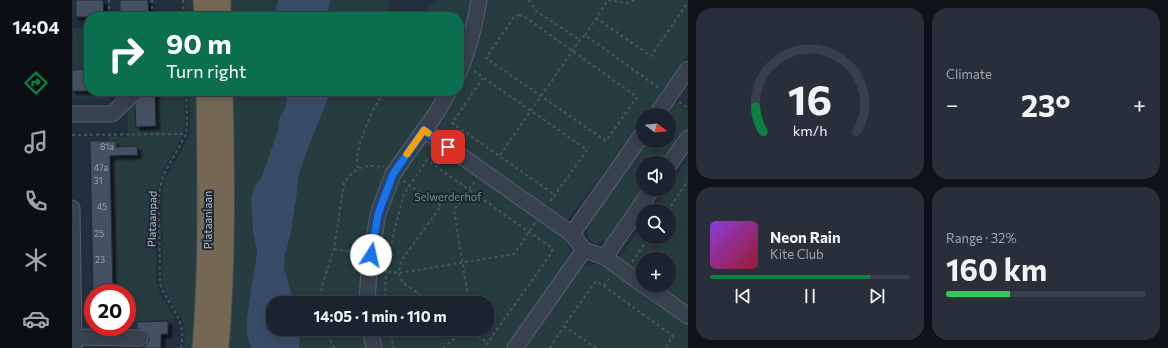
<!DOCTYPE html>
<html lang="en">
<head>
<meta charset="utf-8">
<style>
  body { margin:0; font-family:Commissioner,sans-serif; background:#282f3a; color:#f1f3f6; height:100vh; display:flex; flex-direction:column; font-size:15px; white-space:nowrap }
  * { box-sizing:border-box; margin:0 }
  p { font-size:13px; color:#a0a4aa }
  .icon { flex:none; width:22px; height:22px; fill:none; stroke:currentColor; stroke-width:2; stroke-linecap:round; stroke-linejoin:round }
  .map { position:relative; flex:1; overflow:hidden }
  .details { display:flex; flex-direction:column; gap:8px; padding:8px; background:#0f1319; width:480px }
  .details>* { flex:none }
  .banner { position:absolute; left:12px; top:12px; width:380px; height:84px; border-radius:16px; box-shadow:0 2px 10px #0003,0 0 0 1px #39404a; background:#0b6e4f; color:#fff; overflow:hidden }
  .needle { width:26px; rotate:106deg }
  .fabs { position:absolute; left:564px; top:108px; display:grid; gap:8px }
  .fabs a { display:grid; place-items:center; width:40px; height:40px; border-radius:50%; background:#1b232e; box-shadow:0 2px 10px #0003,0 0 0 1px #39404a; font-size:20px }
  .speed { position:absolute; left:12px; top:284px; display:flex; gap:8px; font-size:20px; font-weight:700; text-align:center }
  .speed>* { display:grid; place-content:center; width:52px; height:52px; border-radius:50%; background:#1b232e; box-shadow:0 2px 10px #0003,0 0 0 1px #39404a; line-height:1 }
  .speed .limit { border:6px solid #d22; background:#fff; color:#111 }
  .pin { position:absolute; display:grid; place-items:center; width:34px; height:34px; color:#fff; margin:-17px; border-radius:8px; box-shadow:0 2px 6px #0006 }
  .me { position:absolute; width:44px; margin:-22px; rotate:10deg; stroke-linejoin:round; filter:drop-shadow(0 0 3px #0008) }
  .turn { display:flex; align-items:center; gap:14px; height:84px; padding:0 16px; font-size:18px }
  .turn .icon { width:52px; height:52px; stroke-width:2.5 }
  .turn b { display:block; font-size:28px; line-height:34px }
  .big { font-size:30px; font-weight:700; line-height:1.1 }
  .details .tile { flex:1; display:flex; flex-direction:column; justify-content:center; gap:6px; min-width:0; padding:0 14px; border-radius:16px; background:#282f3a }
  .details .dial { align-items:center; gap:0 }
  .dial svg { height:104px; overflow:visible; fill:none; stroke:#39404a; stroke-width:7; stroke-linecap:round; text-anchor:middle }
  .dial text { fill:#f1f3f6; stroke:none }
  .song { display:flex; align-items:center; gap:12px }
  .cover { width:48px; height:48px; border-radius:6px; background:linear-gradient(135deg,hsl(270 70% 55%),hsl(350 70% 35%)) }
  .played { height:4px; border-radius:2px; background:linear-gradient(90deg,#0b8043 80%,#39404a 80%) }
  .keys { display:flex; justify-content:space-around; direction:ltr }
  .heat { display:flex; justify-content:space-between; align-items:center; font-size:22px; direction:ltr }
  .charge { height:6px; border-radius:3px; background:linear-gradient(90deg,#34c759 32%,#39404a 0) }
  .details .tiles { flex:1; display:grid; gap:8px; grid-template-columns:repeat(2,1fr) }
  .trip { position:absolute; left:194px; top:296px; width:228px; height:40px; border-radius:16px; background:#1b232e; box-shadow:0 2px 10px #0003,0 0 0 1px #39404a; font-weight:700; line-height:40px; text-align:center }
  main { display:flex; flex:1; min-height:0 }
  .menu { display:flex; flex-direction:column; width:72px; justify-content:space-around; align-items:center; background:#0b0e12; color:#a0a4aa }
  .menu .icon { width:28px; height:28px }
  .menu .on { color:#0b8043 }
  .menu b { font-size:18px; color:#f1f3f6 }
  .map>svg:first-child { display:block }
</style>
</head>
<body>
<main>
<nav class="menu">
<b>14:04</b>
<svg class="icon on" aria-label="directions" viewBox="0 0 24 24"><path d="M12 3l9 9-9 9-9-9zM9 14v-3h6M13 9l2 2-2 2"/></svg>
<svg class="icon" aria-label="music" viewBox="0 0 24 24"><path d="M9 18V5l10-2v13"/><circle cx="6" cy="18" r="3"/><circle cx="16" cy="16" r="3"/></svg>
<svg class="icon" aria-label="phone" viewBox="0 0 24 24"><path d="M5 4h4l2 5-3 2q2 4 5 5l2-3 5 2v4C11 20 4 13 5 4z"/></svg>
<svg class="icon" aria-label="climate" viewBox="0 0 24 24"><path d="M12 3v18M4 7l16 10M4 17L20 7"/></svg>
<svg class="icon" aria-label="car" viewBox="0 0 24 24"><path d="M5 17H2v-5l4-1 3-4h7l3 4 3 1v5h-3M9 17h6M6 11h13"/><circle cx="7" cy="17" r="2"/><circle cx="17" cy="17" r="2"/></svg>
</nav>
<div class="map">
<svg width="616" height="348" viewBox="0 0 616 348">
  <defs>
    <filter id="shadow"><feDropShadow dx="3.5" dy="3.5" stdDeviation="1" flood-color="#0009"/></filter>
  </defs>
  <rect width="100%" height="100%" fill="#242f3e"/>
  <g fill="#263c3f" fill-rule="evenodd">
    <rect x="114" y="0" width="11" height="17"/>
    <polygon points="154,0 206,0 202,17 154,17"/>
    <polygon points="259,0 317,0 317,17 254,17"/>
    <path d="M364 0H616V55L573 115H571V118L528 177 494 221 487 231C498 241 499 244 496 258L508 267 529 263 547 259 571 224V237H597V211H579L595 189H597V186L616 159V348H227L228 329H415V303H222L212 268 213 253 218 237 224 200 227 174 235 151 259 91H387V17H346ZM571 259H597V285H571Z"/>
    <polygon points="1,28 17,28 17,91 45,91 35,100 0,98"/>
    <path d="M46 91H111L113 127 110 137C100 155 87 173 85 194L84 280 88 295 104 319 55 322V293H39L36 136 56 137V93Z"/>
    <polygon points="117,91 127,91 128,156 124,348 112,348 113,334 112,323 96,296 92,287 90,276 91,188 94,177 116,138 118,131 118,124"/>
    <polygon points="156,91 208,91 215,99 213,109 207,119 206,130 196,159 179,200 181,231 185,252 175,317 175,336 179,348 153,348"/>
    <path d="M600 99 616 111V132L594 163H571V189L534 242 530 240 524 244C516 240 515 237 516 230L513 225 571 141H597V115H589Z"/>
  </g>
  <g fill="#394c67">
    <polygon points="206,0 259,0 254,17 202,17"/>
    <polygon points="208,91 259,91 235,151 227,174 224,200 218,237 213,253 212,268 222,303 201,303 201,329 228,329 227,348 179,348 175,336 175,317 185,252 181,231 179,200 182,187 189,178 196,159 206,130 207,119 213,109 215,99"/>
  </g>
  <g fill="#455162" stroke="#1f2835" filter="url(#shadow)">
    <polygon points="4,0 31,0 32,17 4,17"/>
    <polygon points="48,0 76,0 77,17 48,17"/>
    <polygon points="17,69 17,91 0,91 0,70"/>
    <polygon points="69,91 83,91 84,126 64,127 63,104 69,97"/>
    <polygon points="18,141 44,141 44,147 65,146 66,155 38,156 41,293 21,293"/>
    <polygon points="96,321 96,334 89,334 89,348 61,348 61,347 68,347 73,346 76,342 77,339 76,334 73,331 65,329 65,322"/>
  </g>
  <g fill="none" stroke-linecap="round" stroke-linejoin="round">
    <defs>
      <g id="minor">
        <path d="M387 73C397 49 403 25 407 0"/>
        <polyline points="0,114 40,114 61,94"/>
        <polyline points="584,115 616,69"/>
        <polyline points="352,130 500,234"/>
        <polyline points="571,133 500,234 512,250 533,257 580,189"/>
        <polyline points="597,165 616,138"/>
        <polyline points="0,208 2,348"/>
        <polyline points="533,257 571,285"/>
        <polyline points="572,285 616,316"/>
        <polyline points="295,303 297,269 306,214 321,174 365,112 377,91"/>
        <polyline points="298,329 302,348"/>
        <polyline points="2,337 68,338"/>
        <polyline points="443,348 512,250"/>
      </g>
      <g id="highway">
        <polyline points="132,0 133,17"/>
        <polyline points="148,0 148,17"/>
        <path d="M131 348C138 262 136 177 135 91"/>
        <path d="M146 348C153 263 152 177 150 91"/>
      </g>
    </defs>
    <use href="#minor" stroke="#565f6c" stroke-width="17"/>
    <use href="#highway" stroke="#434c59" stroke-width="23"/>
    <g stroke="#44595c" stroke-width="2" stroke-dasharray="3 3" stroke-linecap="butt">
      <polyline points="37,0 37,17"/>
      <polyline points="80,0 80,17"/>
      <polyline points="111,0 112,17"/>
      <polyline points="457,0 464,11 508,40"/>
      <polygon points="447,15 453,17 565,97 534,141 414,58 442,17"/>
      <polyline points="524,18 579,56 616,2"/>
      <polyline points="513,35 536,0 554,3 563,0"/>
      <polyline points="402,71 515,150 477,203"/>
      <polyline points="411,78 380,123 483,195"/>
      <polyline points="607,102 616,108"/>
      <polyline points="0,135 114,134"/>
      <polyline points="428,155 508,40 513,35 587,88"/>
      <path d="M286 168C285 165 285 162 285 159 287 140 301 104 314 91"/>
      <polyline points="331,181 369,206 329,261 327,273 328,277 331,283 360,303"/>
      <polyline points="595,211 616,181"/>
      <polyline points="262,249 287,253"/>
      <polyline points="560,262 577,237"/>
      <polyline points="310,271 327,273 442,254 463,223"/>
      <polyline points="532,286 538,277"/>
      <path d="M248 303 250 286 262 249 272 183C284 167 291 164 312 167"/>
      <polyline points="313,303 314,272 322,232 332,194 355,160 480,248 480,252 412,348"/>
      <polyline points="397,303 382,210 404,180"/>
      <polyline points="492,326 524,348"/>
      <polyline points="253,329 262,348"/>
      <polyline points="317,329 322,348"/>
      <polyline points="396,329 416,343"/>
      <path d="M109 348C111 338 111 329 107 320 102 307 92 297 88 283L87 193 91 176 114 134 115 125 114 91"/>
      <polyline points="371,348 382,339 390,329"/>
      <polyline points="478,348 492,326 524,281 532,286 601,336 593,348"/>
    </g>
    <use href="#minor" stroke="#38414e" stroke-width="15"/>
    <use href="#highway" stroke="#746855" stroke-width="21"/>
  </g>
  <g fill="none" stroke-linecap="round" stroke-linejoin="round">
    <defs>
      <polyline id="route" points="299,255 306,214 321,174 352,130 376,147"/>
    </defs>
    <use href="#route" stroke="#114b97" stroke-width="10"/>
    <use href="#route" stroke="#1a73e8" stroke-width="7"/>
    <polyline stroke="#f59e0b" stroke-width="7" points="335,154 352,130 356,133"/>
  </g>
  <g text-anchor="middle" stroke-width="4" stroke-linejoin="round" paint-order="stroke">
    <g font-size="9" fill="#98a1af">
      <text x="35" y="150">81a</text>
      <text x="29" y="171">47a</text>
      <text x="26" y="184">31</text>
      <text x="30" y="210">45</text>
      <text x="27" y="237">25</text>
      <text x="28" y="263">23</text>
    </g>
    <g font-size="11" fill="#6b9a76" stroke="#1d2633">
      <text x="376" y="201">Selwerderhof</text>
    </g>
    <g font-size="11" fill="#b4bcc9" stroke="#1d2633">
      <text transform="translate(80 219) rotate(-89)" y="4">Plataanpad</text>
      <text transform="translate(136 220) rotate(-90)" y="4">Plataanlaan</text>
    </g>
  </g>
</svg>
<div class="fabs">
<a><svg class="needle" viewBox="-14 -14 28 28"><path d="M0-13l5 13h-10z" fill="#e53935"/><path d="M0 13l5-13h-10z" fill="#a0a4aa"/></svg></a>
<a><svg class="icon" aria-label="sound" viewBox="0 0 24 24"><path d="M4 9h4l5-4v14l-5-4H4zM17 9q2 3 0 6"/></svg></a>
<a><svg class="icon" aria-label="search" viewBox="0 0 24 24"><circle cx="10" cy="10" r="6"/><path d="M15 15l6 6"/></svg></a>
<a>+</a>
</div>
<div class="speed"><div class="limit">20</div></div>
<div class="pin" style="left:376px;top:147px;background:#d93025"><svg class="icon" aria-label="arrive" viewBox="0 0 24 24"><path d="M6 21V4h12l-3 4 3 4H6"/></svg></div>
<svg class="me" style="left:299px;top:255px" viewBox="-20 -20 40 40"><circle r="19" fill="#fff"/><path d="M0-13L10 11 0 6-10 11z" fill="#1a73e8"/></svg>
<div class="trip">14:05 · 1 min · 110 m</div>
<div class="banner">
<div class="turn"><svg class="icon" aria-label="right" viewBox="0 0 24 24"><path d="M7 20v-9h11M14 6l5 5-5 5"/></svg><div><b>90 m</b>Turn right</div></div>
</div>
</div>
<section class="details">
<div class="tiles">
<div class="tile dial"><svg viewBox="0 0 100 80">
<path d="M14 69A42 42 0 1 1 86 69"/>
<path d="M14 69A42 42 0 0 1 8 50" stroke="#0b8043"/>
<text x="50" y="56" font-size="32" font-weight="700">16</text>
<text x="50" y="72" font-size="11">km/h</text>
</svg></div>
<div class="tile"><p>Climate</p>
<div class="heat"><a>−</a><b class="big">23°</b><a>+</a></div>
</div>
<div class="tile">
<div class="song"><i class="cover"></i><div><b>Neon Rain</b><p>Kite Club</p></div></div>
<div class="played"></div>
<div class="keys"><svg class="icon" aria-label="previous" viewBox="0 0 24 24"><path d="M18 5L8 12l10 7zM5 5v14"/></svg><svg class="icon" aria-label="pause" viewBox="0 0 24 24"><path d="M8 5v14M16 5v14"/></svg><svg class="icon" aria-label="next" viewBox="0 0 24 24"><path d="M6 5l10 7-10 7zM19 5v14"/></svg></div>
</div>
<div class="tile"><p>Range · 32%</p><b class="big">160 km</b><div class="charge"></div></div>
</div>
</section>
</main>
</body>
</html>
